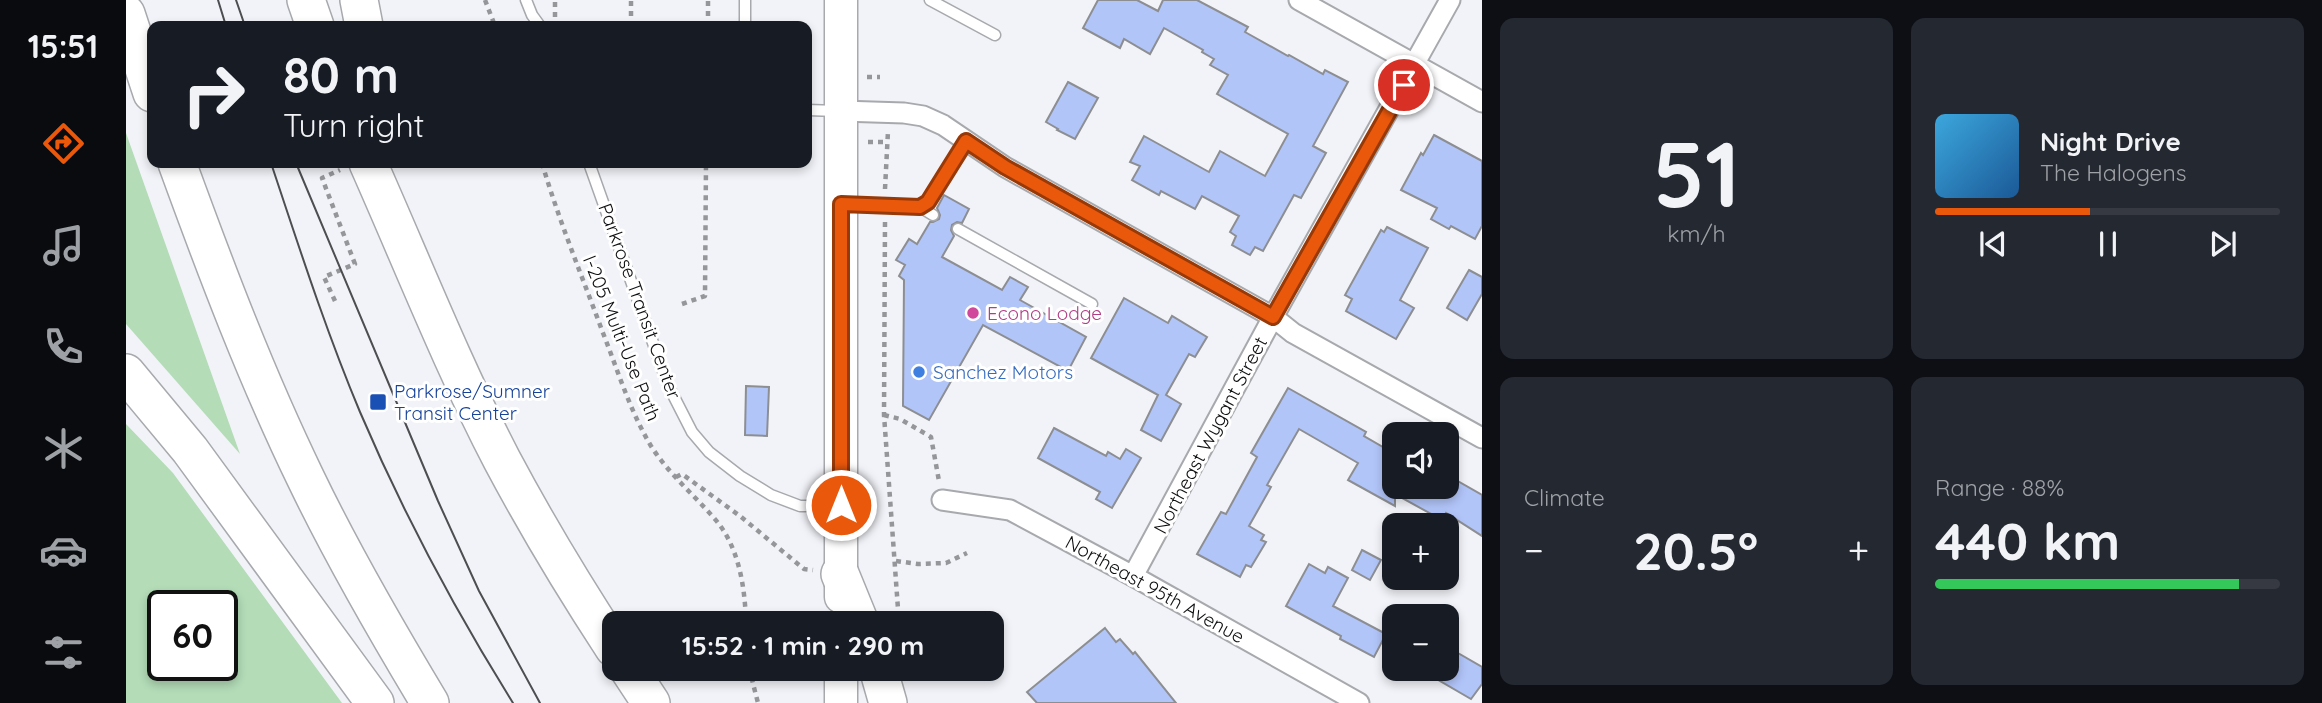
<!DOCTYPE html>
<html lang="en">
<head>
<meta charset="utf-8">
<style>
  body { margin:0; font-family:Quicksand,sans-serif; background:#242831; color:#f1f3f6; height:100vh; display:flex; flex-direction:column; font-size:26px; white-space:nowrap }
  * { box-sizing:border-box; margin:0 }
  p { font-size:23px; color:#9ea1a6 }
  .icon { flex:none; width:38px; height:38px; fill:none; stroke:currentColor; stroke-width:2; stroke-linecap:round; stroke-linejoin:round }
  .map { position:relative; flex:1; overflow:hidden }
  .drawer { display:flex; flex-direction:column; gap:18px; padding:18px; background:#0d0f14; width:840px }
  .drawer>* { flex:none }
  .guide { position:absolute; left:21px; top:21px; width:665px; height:147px; border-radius:14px; box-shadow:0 4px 10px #0003; background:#171b24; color:#f1f3f6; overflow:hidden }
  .tools { position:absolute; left:1256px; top:422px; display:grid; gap:14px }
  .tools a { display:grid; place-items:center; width:77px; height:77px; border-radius:14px; background:#171b24; box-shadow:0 4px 10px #0003; font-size:35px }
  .speed { position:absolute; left:21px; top:590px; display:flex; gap:14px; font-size:35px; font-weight:700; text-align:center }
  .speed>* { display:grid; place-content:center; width:91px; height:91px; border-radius:50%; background:#171b24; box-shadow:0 4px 10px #0003; line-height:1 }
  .speed .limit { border:4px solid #111; border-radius:10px; background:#fff; color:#111 }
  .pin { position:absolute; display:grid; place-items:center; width:60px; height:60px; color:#fff; margin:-30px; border:4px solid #fff; border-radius:50%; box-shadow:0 2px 7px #0007 }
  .me { position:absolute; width:77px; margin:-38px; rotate:0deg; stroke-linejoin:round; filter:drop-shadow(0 0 5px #0008) }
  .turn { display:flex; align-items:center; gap:24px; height:147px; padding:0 21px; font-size:32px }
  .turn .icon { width:91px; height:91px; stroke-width:2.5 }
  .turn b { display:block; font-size:49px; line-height:60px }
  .big { font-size:52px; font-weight:700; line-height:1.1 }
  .drawer .card { flex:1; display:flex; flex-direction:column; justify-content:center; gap:10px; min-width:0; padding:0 24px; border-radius:14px; background:#242831 }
  .drawer .dial { align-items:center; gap:0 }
  .dial b { font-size:91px; line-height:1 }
  .song { display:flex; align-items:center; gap:21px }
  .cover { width:84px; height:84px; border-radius:10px; background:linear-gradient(135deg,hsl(200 70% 55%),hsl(210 70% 35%)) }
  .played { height:7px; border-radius:4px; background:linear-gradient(90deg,#ea580c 45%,#363941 45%) }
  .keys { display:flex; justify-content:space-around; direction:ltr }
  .heat { display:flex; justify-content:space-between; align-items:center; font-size:38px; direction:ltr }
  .charge { height:10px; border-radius:5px; background:linear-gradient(90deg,#34c759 88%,#363941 0) }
  .drawer .tiles { flex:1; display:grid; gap:18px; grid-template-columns:repeat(2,1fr) }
  .trip { position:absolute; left:476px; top:611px; width:402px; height:70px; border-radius:14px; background:#171b24; box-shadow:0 4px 10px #0003; font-weight:700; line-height:70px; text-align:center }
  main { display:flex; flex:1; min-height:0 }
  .menu { display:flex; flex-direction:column; width:126px; justify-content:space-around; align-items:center; background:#090b0e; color:#9ea1a6 }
  .menu .icon { width:49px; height:49px }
  .menu .current { color:#ea580c }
  .menu b { font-size:32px; color:#f1f3f6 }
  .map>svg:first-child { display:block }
</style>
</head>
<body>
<main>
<nav class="menu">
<b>15:51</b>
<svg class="icon current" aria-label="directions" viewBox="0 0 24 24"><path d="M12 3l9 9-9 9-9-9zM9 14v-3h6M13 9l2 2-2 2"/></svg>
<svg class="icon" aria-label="music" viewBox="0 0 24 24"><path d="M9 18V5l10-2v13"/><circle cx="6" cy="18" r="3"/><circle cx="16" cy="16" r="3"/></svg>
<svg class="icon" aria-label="phone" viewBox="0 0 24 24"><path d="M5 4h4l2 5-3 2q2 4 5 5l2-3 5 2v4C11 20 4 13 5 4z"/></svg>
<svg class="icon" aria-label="climate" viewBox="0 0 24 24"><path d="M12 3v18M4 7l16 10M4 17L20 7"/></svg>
<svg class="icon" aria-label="car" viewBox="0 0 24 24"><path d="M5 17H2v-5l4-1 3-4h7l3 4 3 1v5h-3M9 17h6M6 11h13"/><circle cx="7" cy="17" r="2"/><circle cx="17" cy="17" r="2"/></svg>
<svg class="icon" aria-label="filters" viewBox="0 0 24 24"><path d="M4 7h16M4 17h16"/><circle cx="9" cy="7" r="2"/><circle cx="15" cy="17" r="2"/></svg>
</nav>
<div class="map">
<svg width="1356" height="703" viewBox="0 0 1356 703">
  <rect width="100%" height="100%" fill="#f2f3f8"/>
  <g fill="#b3dcb7" fill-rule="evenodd">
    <polygon points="0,133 114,454 0,324"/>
    <path d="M0 424 47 473 216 703H0ZM37 606H96V665H37Z"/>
  </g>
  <g fill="#b2c5f9" stroke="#8c8e92" stroke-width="2">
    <polygon points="972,0 1011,0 1032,11 1037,0 1071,0 1122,27 1119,32 1162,56 1163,55 1197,74 1199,70 1222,82 1187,146 1200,153 1175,198 1168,195 1137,251 1129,247 1124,255 1106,245 1110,236 1104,232 1113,216 1076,196 1069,209 1035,191 1033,195 1006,180 1014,166 1004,162 1018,136 1083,172 1094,151 1139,176 1162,134 1091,94 1102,75 1084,65 1088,59 1076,52 1077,50 1038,28 1024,54 998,39 994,48 957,28"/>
    <polygon points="942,82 972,98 949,139 931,130 932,129 920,122"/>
    <polygon points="1308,135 1356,161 1356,226 1349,239 1325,226 1323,229 1305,219 1311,208 1275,190 1295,153 1297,155"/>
    <polygon points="818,195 843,209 836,223 831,222 826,225 825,230 828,236 816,257 876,290 884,277 902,287 894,300 960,337 942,371 857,325 803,420 777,406 778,280 773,276 779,265 770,260 783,239 791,244 804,222 807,222 813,219 814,215 811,208"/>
    <polygon points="1261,227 1302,248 1274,300 1288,308 1270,339 1220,311 1226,299 1219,295 1255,230 1258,232"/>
    <polygon points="1343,270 1356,277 1356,294 1341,320 1321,308"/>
    <polygon points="998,298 1042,323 1046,316 1081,337 1069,357 1063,354 1040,395 1055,404 1035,441 1015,430 1032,395 965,358"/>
    <polygon points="620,386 643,387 641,436 619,435"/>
    <polygon points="1162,388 1240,432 1238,436 1269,454 1269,486 1321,486 1321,475 1356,495 1356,536 1320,513 1316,520 1269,494 1269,506 1222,480 1232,463 1173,429 1141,485 1145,487 1123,526 1138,535 1135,540 1140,542 1125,567 1120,565 1114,577 1071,554 1095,512 1100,514 1131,457 1125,453"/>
    <polygon points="928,428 980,456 982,452 994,459 1000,449 1015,458 986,508 970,499 974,492 912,458"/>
    <polygon points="1236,550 1255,560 1244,580 1226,570"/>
    <polygon points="1183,564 1199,573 1202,567 1222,578 1207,606 1260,634 1248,657 1214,639 1215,636 1160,606"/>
    <polygon points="979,628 990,642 994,639 1007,654 1009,652 1050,703 911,703 901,692"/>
    <polygon points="1325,649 1356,667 1356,684 1345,699 1309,678 1314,668 1321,668 1321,657"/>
  </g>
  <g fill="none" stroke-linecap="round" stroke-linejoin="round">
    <defs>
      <g id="lane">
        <polyline points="400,0 406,15 414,26"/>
        <polyline points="804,0 869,35"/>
        <polyline points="619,26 619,0"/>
        <polyline points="681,110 712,111"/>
        <polyline points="463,163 542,385 566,432 583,452 614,476 645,495 674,506 711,506"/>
        <polyline points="719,204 794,207 802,202 840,141"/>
        <polyline points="794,207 807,215"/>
        <polyline points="832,229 966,304"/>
      </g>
      <g id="street">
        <polyline points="1173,0 1356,102"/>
        <polyline points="715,111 778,113 797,116 817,125 879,167 1147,317 1167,333 1356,438"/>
        <polyline points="816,500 884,510 1007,576 1233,703"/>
        <polyline points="1007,576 1147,317 1324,0"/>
      </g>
      <g id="primary">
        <polyline points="715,0 715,597"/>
        <polyline points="715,668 715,703"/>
      </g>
      <g id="highway">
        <polyline points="180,0 189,26"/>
        <polyline points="233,0 238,26"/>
        <polyline points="0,14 26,93"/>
        <path d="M51 163C90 270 130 376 180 479 217 556 260 630 304 703"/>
        <path d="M242 163C286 262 326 364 376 460 410 524 448 587 488 648"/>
        <polyline points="0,373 64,450 249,703"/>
        <polyline points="714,574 734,623"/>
        <polyline points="502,668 525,703"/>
        <polyline points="752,668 762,703"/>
      </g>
    </defs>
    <use href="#lane" stroke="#a7a9ad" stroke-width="13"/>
    <use href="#street" stroke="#a7a9ad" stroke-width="23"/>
    <use href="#primary" stroke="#a7a9ad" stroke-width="35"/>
    <use href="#highway" stroke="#a7a9ad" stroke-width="40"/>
    <g stroke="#959699" stroke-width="4.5" stroke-dasharray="5 5" stroke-linecap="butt">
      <polyline points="359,0 369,26"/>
      <polyline points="429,17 429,0"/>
      <polyline points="505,26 505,0"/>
      <polyline points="582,26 582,0"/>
      <polyline points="741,77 754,77"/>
      <polyline points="742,142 762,142"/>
      <path d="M416 163C433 221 456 276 477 333 492 371 504 411 525 446 542 473 567 494 588 518 613 546 619 587 620 623"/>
      <polyline points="759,189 762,131"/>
      <polyline points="759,222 758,415 773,623"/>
      <polyline points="209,301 198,277 229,264 196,178 214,170"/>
      <polyline points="556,304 579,296 580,163"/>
      <polyline points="758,415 774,419 805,437 813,481"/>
      <polyline points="550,477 556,474 614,516 678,569 687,570"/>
      <polyline points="770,561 792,564 820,563 841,553"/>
      <polyline points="623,668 632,703"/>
    </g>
    <use href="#lane" stroke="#fff" stroke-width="10"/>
    <use href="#street" stroke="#fff" stroke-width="19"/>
    <use href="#primary" stroke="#fff" stroke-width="32"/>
    <use href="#highway" stroke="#fff" stroke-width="37"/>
    <g stroke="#4d4e50" stroke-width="2">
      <polyline points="92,0 100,26"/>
      <polyline points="110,0 119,26"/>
      <path d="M145 163C173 247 200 331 234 412 277 513 329 610 387 703"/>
      <polyline points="170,163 312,501 353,591 414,703"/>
    </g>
  </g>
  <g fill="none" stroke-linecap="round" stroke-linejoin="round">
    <defs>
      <polyline id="route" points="715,505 715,204 794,207 802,202 840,141 879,167 1147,317 1278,85"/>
    </defs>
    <use href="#route" stroke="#983908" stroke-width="18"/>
    <use href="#route" stroke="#ea580c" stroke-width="12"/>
  </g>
  <circle fill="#d1479c" stroke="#fff" stroke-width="2.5" cx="847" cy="313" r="7"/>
  <circle fill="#3f7fe0" stroke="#fff" stroke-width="2.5" cx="793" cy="372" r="7"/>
  <rect fill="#1a4fb4" stroke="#fff" stroke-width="2.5" x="243" y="393" width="18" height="18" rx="3.5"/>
  <g text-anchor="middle" stroke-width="6" stroke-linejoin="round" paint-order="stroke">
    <g font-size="19" fill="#0d0e0f" stroke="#fff">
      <text transform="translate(514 301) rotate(70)" y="7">Parkrose Transit Center</text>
      <text transform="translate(496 338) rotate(68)" y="7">I-205 Multi-Use Path</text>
      <text transform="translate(1084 435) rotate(-62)" y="7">Northeast Wygant Street</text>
      <text transform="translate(1029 589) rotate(29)" y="7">Northeast 95th Avenue</text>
    </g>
    <g font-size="19" fill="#b23c85" stroke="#fff" text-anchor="start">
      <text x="861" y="320">Econo Lodge</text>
    </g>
    <g font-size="19" fill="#366cbe" stroke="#fff" text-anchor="start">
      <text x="807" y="379">Sanchez Motors</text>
    </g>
    <g font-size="19" fill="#164399" stroke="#fff" text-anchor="start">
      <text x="268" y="398">Parkrose/Sumner<tspan x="268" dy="22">Transit Center</tspan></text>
    </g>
  </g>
</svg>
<div class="tools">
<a><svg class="icon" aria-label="sound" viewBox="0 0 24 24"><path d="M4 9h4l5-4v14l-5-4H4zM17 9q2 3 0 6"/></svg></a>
<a>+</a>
<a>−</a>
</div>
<div class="speed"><div class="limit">60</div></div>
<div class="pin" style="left:1278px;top:85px;background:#d93025"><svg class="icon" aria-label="arrive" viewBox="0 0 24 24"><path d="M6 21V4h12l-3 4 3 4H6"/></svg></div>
<svg class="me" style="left:715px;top:505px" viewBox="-20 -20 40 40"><circle r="17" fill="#ea580c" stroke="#fff" stroke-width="3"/><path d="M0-11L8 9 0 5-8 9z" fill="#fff"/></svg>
<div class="trip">15:52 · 1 min · 290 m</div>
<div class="guide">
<div class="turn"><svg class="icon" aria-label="right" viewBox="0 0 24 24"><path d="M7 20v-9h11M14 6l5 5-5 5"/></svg><div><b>80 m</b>Turn right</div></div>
</div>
</div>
<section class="drawer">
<div class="tiles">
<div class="card dial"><b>51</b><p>km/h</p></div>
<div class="card">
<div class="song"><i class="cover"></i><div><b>Night Drive</b><p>The Halogens</p></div></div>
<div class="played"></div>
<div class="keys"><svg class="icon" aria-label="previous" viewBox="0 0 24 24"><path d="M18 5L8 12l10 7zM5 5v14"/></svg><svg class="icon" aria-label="pause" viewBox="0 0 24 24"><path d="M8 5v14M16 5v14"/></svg><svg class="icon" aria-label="next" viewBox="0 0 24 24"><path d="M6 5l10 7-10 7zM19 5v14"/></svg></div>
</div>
<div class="card"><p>Climate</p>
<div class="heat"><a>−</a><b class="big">20.5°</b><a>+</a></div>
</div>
<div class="card"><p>Range · 88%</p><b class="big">440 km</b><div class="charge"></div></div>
</div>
</section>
</main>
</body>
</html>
